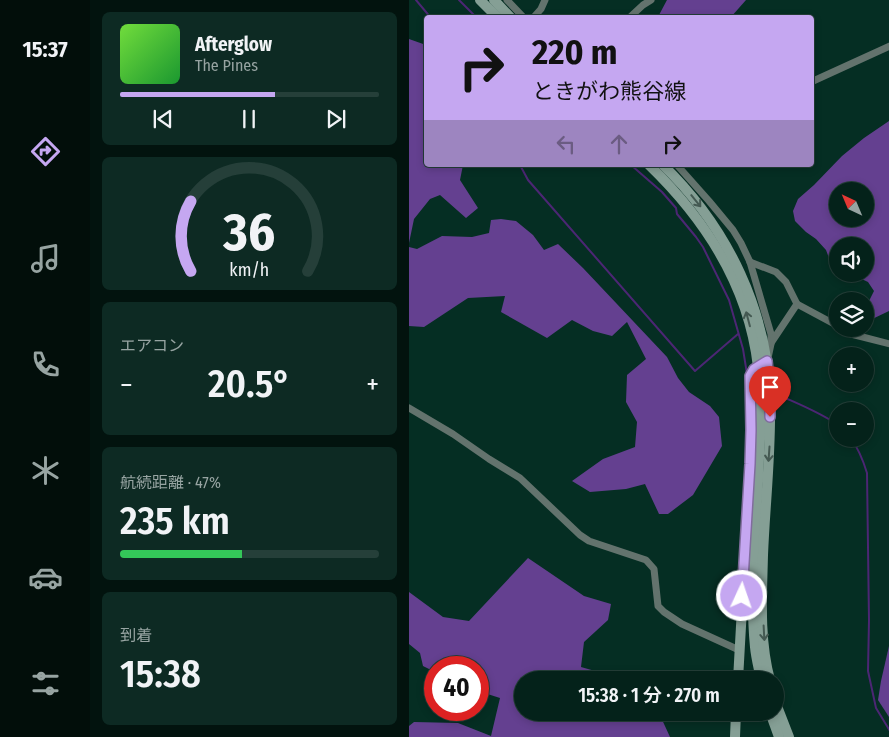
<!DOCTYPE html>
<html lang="ja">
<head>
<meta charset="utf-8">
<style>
  body { margin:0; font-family:"Fira Sans Condensed","Noto Sans JP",sans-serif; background:#0d2a23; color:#f1f3f6; height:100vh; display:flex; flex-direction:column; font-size:19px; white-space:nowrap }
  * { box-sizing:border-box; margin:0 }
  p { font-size:16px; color:#97a4a2 }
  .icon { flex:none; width:28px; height:28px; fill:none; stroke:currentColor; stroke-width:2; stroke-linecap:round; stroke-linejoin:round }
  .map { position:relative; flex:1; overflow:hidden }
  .sheet { display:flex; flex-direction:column; gap:12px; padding:12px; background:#02130e; width:319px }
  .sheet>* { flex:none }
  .top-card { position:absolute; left:15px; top:15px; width:390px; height:152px; border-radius:5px; box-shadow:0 2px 8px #0003,0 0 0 1px #253f39; background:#c5a7f1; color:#111; overflow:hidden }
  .needle { width:32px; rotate:316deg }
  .controls { position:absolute; left:420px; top:182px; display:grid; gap:10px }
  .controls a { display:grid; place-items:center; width:45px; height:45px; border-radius:50%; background:#04221a; box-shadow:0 2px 8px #0003,0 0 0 1px #253f39; font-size:25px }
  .speed { position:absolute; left:15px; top:656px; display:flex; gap:10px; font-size:25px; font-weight:700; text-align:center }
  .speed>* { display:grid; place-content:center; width:65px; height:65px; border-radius:50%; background:#04221a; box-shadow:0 2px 8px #0003,0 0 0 1px #253f39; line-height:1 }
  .speed .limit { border:8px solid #d22; background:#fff; color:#111 }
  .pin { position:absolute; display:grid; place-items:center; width:42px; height:42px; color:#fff; margin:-51px -21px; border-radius:50% 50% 50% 0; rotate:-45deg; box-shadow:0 0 5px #0007 }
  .pin .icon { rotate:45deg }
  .me { position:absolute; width:55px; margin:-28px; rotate:3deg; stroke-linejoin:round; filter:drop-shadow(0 0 4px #0008) }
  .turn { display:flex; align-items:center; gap:18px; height:105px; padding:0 25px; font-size:22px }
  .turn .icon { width:65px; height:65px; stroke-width:2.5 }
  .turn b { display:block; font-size:35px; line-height:42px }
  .lanes { display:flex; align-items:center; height:48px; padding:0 25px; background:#0003; justify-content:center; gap:25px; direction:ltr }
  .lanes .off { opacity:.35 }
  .big { font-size:38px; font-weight:600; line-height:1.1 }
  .sheet .tile { flex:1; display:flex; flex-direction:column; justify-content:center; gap:8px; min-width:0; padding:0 18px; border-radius:8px; background:#0d2a23 }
  .sheet .dial { align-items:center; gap:0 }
  .dial svg { height:130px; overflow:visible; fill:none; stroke:#253f39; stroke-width:7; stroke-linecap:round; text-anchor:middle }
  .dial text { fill:#f1f3f6; stroke:none }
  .song { display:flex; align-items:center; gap:15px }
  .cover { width:60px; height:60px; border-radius:8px; background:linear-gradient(135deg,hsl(100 70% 55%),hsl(130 70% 35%)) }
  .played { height:5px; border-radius:2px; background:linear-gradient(90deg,#c5a7f1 60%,#253f39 60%) }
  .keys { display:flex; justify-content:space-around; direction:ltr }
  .heat { display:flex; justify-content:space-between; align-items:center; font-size:28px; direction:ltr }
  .charge { height:8px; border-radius:4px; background:linear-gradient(90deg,#34c759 47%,#253f39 0) }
  .trip { position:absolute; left:105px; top:671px; width:270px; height:50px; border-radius:25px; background:#04221a; box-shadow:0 2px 8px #0003,0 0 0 1px #253f39; font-weight:600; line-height:50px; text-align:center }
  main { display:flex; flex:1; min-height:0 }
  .dock { display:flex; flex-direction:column; width:90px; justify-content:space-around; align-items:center; background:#020e0a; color:#97a4a2 }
  .dock .icon { width:35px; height:35px }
  .dock .on { color:#c5a7f1 }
  .dock b { font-size:22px; color:#f1f3f6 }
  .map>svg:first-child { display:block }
</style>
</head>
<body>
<main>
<nav class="dock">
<b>15:37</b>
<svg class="icon on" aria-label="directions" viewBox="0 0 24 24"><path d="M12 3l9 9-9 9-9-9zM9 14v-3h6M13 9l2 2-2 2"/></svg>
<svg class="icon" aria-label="music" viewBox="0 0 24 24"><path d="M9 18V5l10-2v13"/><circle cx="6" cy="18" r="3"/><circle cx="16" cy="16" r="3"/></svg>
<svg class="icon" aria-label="phone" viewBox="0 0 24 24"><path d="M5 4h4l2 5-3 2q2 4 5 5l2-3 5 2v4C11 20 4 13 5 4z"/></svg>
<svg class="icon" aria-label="climate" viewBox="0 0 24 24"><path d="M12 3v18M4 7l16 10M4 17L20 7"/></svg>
<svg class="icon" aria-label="car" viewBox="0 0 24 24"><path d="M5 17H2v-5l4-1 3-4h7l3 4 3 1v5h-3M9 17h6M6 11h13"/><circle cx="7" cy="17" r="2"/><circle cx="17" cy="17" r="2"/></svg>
<svg class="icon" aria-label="filters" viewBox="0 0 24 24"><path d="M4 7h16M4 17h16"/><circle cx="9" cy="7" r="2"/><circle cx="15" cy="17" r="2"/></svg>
</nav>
<section class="sheet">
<div class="tile">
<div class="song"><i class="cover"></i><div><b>Afterglow</b><p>The Pines</p></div></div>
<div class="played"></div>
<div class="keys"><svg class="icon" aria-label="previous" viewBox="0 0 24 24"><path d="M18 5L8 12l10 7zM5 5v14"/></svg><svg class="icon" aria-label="pause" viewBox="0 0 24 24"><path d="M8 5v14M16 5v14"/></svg><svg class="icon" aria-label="next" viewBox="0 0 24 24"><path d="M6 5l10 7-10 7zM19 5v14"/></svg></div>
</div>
<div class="tile dial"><svg viewBox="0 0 100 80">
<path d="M14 69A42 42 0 1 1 86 69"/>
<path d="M14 69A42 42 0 0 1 14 26" stroke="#c5a7f1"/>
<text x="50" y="56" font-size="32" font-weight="700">36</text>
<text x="50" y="72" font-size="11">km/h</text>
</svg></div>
<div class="tile"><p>エアコン</p>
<div class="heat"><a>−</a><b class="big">20.5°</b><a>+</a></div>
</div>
<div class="tile"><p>航続距離 · 47%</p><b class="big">235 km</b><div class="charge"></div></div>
<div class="tile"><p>到着</p><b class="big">15:38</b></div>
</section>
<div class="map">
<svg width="481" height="737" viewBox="0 0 481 737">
  <rect width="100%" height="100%" fill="#052e23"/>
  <g fill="#644090" fill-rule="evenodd">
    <polygon points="258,0 337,0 322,17 254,17 250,15"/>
    <polygon points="0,39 17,45 18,165 54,165 51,180 69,208 57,218 31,195 21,199 5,219 0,243"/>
    <path d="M480 121V311L457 322 456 309 465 291 459 282 442 274H456V246H429V268L423 266 417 250 407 239 397 232 386 221 384 211 389 199 405 185 433 156 455 138ZM456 191V219H429V191Z"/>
    <polygon points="92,219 107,221 124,235 135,250 149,244 174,268 258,357 269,378 280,392 301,406 310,417 313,446 284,495 259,514 250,514 236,484 217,489 181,492 163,481 194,459 226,447 228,422 217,402 218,375 237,359 218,322 203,336 184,331 163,320 138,338 92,312 96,296 59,298 15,327 0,326 0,247 8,249 33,236 63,237 80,233 82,220"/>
    <polygon points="119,558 175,596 202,604 199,620 175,642 172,667 200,675 205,680 114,680 114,712 250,713 261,737 0,737 0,726 5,722 49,723 82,736 91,698 69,691 69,668 26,668 26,672 14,666 11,653 0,644 0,592 34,617 60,621"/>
    <polygon points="480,646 481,717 480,717 469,700 472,681"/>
  </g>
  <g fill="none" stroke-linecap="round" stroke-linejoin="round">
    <g stroke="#4c2674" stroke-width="2">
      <polyline points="7,0 22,18"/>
      <polyline points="50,0 68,18"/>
      <polyline points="111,165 119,180 286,371 329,334"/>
      <polyline points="222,165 253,192 267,208 268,214 287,237 294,247 320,300 334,349 338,374"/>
      <path d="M374 397C392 405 412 413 429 425"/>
      <path d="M442 439C450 449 454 460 458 473L460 620 459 671 467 708 481 731"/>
    </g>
    <g stroke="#63736d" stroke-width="7">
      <polyline points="98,0 115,18"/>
      <polyline points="124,18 132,9 136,0"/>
      <polyline points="220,18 234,5 242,0"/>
      <polyline points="402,82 481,46"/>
      <polyline points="268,165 300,201 324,230 332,243 341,262 362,334 362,344 359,358"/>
      <polyline points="341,262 367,272 377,282 388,304"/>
      <polyline points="433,329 442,334 481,344"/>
      <polyline points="362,343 388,304 429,326"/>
      <polyline points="0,408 44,434 80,459 111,478 171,535 180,541 237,560 245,569 249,606 255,612 273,624 330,650"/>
    </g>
    <g stroke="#859f95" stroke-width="10">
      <polyline points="71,0 89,18"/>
      <polyline points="85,0 102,18"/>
      <path d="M240 165C297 220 340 287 349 367 353 397 352 428 350 458 348 520 340 584 346 647 347 658 350 669 352 680"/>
      <path d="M254 165C319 228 360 313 361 404 362 455 356 505 354 555 353 596 350 640 361 680"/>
      <polyline points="329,680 341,464 342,430 341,376 345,369 353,364"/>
      <polyline points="366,701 380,737"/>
      <polyline points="361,712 370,737"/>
      <polyline points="326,737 327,712"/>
    </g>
  </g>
  <defs><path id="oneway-shaft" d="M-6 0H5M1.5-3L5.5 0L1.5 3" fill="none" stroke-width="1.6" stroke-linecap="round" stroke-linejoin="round" transform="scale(1.25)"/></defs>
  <g stroke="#445952">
    <use href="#oneway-shaft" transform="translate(287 201) rotate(51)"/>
    <use href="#oneway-shaft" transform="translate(339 319) rotate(-105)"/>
    <use href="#oneway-shaft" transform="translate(360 454) rotate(94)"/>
    <use href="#oneway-shaft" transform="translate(355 633) rotate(87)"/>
  </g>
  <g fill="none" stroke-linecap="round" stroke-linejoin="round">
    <defs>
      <polyline id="route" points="333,596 341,464 342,430 341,376 345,369 358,361 361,388 361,417"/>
    </defs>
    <use href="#route" stroke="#806d9d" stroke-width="12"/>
    <use href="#route" stroke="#c5a7f1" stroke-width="9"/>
  </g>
</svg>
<div class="controls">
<a><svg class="needle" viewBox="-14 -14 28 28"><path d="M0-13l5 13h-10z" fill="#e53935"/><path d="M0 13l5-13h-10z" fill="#97a4a2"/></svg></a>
<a><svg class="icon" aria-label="sound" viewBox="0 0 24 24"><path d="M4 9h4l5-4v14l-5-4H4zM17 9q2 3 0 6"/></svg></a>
<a><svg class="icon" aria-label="layers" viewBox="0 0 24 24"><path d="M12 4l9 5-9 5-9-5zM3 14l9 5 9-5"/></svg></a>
<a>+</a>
<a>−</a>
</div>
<div class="speed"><div class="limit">40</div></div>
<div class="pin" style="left:361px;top:417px;background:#d93025"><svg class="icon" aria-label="arrive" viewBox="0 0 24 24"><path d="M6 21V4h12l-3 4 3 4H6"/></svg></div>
<svg class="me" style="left:333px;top:596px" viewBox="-20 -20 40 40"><circle r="17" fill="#c5a7f1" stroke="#fff" stroke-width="3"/><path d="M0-11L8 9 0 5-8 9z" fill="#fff"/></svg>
<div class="trip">15:38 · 1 分 · 270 m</div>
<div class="top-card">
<div class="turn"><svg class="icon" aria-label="right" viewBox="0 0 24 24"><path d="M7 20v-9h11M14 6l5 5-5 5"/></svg><div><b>220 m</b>ときがわ熊谷線</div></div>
<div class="lanes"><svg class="icon off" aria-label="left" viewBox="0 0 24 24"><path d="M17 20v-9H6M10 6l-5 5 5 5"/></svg><svg class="icon off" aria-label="ahead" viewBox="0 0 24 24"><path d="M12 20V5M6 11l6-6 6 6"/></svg><svg class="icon" aria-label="right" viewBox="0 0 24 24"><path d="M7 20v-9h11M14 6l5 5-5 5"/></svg></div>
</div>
</div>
</main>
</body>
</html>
